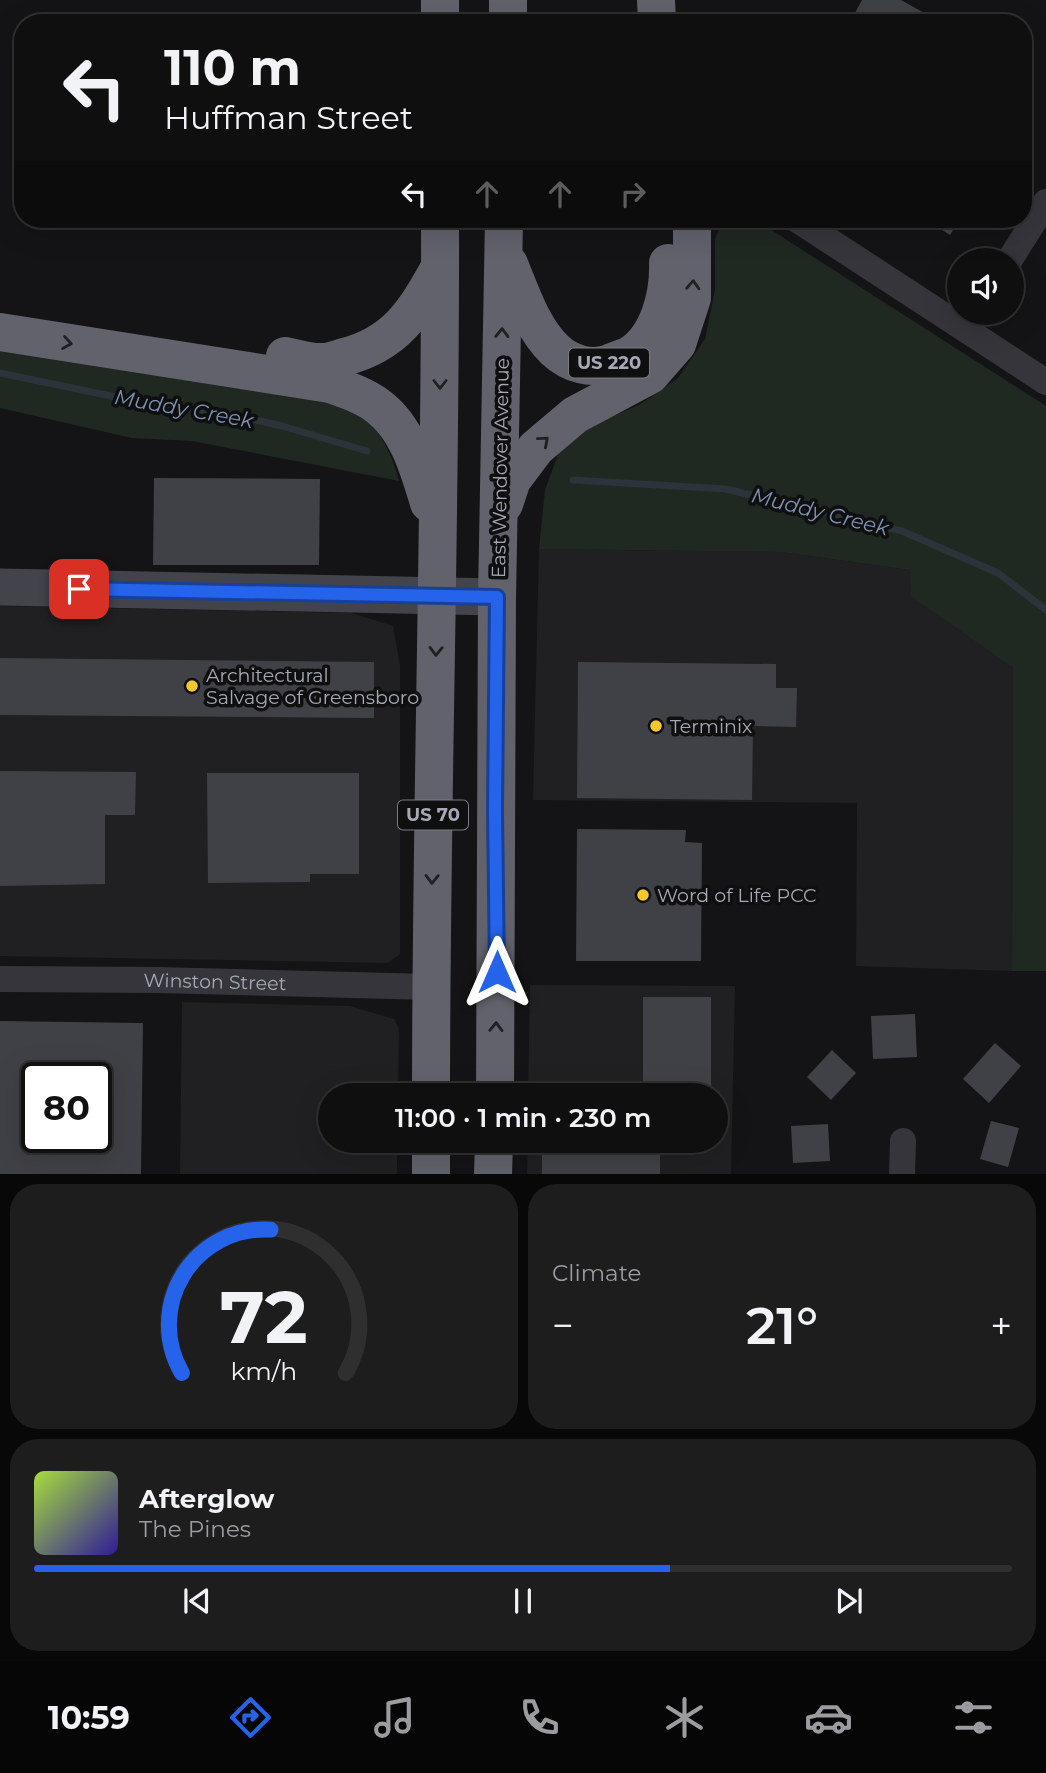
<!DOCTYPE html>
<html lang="en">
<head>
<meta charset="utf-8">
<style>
  body { margin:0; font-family:Montserrat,sans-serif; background:#1d1d1e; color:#f1f3f6; height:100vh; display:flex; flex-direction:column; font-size:26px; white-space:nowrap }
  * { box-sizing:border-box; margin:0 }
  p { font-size:23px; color:#9b9c9f }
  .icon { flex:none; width:38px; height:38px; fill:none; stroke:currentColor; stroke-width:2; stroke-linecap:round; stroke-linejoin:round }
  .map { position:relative; height:1174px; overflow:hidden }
  .drawer { display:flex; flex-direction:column; gap:10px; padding:10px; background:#080809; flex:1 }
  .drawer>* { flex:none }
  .hud { position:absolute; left:14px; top:14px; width:1018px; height:214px; border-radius:28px; box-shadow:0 7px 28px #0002,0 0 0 2px #2f2f30; background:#0f0f10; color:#f1f3f6; overflow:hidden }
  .controls { position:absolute; left:947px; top:248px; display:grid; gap:14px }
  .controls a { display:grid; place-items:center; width:77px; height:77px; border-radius:50%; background:#0f0f10; box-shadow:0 7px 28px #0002,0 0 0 2px #2f2f30; font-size:35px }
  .speed { position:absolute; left:21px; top:1062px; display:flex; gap:14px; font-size:35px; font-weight:700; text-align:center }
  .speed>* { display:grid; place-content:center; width:91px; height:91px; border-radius:50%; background:#0f0f10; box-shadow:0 7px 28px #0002,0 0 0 2px #2f2f30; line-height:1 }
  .speed .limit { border:4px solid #111; border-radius:10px; background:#fff; color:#111 }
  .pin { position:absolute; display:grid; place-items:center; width:60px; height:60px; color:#fff; margin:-30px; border-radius:14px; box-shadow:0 4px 10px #0006 }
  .me { position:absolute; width:77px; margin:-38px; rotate:0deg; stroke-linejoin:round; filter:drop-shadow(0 0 5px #0008) }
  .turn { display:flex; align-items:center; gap:24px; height:147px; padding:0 35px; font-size:32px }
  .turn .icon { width:91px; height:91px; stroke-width:2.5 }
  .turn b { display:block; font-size:49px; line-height:60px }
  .lanes { display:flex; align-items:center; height:66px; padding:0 35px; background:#0003; justify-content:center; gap:35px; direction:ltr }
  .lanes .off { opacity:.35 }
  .big { font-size:52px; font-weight:600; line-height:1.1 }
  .drawer .tile { flex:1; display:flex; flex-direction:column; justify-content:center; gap:10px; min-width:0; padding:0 24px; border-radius:28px; background:#1d1d1e }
  .drawer .dial { align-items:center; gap:0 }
  .dial svg { height:182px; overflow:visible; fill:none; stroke:#2f2f30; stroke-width:7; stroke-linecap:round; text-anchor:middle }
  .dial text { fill:#f1f3f6; stroke:none }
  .song { display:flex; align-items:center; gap:21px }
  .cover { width:84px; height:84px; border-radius:10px; background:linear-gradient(135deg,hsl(80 70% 55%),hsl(250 70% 35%)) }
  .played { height:7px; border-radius:4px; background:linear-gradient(90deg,#2563eb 65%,#2f2f30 65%) }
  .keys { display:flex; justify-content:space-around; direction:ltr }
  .heat { display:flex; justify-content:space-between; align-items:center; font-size:38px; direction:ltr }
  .drawer .tiles { flex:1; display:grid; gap:10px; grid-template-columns:1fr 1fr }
  .tile:last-child { grid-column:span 2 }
  .trip { position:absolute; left:318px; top:1083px; width:410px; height:70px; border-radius:35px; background:#0f0f10; box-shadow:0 7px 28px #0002,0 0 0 2px #2f2f30; font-weight:600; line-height:70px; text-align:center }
  .dock { display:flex; height:112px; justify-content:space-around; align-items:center; background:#060606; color:#9b9c9f }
  .dock .icon { width:49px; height:49px }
  .dock .current { color:#2563eb }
  .dock b { font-size:32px; color:#f1f3f6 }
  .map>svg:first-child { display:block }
</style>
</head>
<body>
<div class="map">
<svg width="1046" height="1175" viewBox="0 0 1046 1175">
  <rect width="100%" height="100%" fill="#141416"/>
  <g fill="#202022">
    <polygon points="539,549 781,552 910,570 912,596 1013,668 1012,971 856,966 857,803 533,800"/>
    <polygon points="0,606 351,613 393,626 400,666 400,954 388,963 0,956"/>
    <polygon points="530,985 735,986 731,1174 527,1175 528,1141 716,1141 716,1096 528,1095"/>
    <polygon points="182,1002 350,1006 394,1019 399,1029 398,1095 331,1096 331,1141 397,1141 397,1174 180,1174"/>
  </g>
  <g fill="#202822">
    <polygon points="731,219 754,219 1046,406 1046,971 1012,971 1013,668 911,596 910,570 781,552 539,549 545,490 560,449 586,427 639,405 678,378 705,339 715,290 715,239 720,226"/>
    <path d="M0 346 338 400C346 404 355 408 362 414 381 431 393 457 399 481L192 441 132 438 0 408Z"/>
  </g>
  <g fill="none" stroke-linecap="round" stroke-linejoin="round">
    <g stroke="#2c333b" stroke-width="7">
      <polyline points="0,373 130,400 225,413 282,426 367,451"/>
      <polyline points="573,480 726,489 902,531 998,573 1046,610"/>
    </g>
  </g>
  <g fill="#404146" fill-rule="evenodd">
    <polygon points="862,0 901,0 942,23 872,23 855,13"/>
    <polygon points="925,219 960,219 950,235"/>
    <polygon points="154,478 320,479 319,565 153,565"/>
    <polygon points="0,658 374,662 374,718 0,715"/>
    <polygon points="578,662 776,664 776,688 797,688 796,727 753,726 752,800 577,798"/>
    <polygon points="0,771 136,772 135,815 105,815 105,884 0,886"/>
    <polygon points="207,773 359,773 359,874 310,874 310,882 208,883"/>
    <polygon points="577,829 686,830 685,842 702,843 701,961 576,961"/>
    <rect x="643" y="997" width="68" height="99"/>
    <polygon points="915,1014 917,1057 873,1059 871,1016"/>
    <path d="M0 1021 143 1023 141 1175H0ZM37 1078H96V1138H37Z"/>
    <polygon points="995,1043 1021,1066 989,1103 963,1079"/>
    <polygon points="832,1050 856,1073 831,1100 807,1077"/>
    <polygon points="991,1121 1019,1128 1008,1167 980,1159"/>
    <polygon points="828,1124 830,1161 793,1163 791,1126"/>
    <rect x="542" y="1141" width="118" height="34"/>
  </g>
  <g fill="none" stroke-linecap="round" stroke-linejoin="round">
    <g stroke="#35353b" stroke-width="26">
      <polyline points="796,219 1046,382"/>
      <polyline points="1009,261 1046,202"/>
      <path id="s1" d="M0 979 158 980 431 987"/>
      <polyline points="902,1175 903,1141"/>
    </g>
    <polyline stroke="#43444b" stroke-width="37" points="0,587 497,597"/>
    <g stroke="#61626c" stroke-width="38">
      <polyline points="440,0 440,23"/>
      <polyline points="656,0 657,23"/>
      <polyline points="508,23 508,0"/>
      <path d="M509 264C521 293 532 328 555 350 570 364 591 370 610 363 616 360 624 358 630 355 659 337 669 294 668 263"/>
      <path d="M0 332 330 384C347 390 365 396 379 407 408 429 419 470 429 503"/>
      <path d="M285 356C296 358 311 363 322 362 329 362 337 359 344 357 396 344 415 312 440 267"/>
      <polyline points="504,504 512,480 536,448 575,415 650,375 677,344 692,298 692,219"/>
      <path d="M431 1096C431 803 441 511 440 219"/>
      <polyline points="495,1096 497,597 504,219"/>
      <polyline points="431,1141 431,1175"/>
      <polyline points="493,1175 494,1141"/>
    </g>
  </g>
  <defs><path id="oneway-chevron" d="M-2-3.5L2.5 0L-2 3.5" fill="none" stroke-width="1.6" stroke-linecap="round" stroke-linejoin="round" transform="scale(1.75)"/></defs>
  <g stroke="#1f2022">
    <use href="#oneway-chevron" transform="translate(693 285) rotate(-87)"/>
    <use href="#oneway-chevron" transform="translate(502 333) rotate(-89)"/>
    <use href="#oneway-chevron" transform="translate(67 343) rotate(9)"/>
    <use href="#oneway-chevron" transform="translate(440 384) rotate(90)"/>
    <use href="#oneway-chevron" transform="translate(544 441) rotate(-41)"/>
    <use href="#oneway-chevron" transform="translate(436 651) rotate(91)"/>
    <use href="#oneway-chevron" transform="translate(432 879) rotate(91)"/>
    <use href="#oneway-chevron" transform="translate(496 1027) rotate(-89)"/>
  </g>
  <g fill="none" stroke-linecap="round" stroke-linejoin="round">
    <defs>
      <polyline id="route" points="79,589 497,597 495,810 497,972"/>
    </defs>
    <use href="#route" stroke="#184099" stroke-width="18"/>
    <use href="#route" stroke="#2563eb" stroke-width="12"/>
  </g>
  <g fill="#f4c82d" stroke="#0f0f10" stroke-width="2.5">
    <circle cx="192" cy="686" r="7"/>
    <circle cx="656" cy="726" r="7"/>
    <circle cx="643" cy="895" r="7"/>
  </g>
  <g text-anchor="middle" stroke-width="7" stroke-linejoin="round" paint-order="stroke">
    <g fill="#0f0f10" stroke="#787a84" stroke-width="2">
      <rect x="569" y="348.5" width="80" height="29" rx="5"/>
      <rect x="398" y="800.5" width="70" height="29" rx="5"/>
    </g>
    <g font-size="18" font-weight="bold" fill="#a5a8b6">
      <text x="609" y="369">US 220</text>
      <text x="433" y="821">US 70</text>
    </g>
    <g font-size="19" fill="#a5a8b6" stroke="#0f0f10">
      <text transform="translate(500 468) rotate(-89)" y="7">East Wendover Avenue</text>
      <text dy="7" stroke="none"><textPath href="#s1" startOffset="215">Winston Street</textPath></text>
    </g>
    <g font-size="19" fill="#a5a8b6" stroke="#0f0f10" text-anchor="start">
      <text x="206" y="682">Architectural<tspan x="206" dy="22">Salvage of Greensboro</tspan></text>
      <text x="670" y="733">Terminix</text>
      <text x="657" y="902">Word of Life PCC</text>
    </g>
    <g font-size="21" font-style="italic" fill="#7b92b2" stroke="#0f0f10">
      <text transform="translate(184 409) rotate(10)" y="7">Muddy Creek</text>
      <text transform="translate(820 512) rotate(14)" y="7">Muddy Creek</text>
    </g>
  </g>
</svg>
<div class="controls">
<a><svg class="icon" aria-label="sound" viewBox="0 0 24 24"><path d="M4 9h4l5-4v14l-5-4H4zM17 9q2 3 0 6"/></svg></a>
</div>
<div class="speed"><div class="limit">80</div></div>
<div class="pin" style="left:79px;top:589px;background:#d93025"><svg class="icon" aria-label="arrive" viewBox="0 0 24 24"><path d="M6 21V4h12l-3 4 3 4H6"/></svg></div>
<svg class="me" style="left:497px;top:972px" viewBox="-20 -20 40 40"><path d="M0-17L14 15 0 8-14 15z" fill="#2563eb" stroke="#fff" stroke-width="4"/></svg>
<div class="trip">11:00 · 1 min · 230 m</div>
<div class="hud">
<div class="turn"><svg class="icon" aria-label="left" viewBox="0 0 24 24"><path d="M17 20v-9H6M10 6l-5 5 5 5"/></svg><div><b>110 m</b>Huffman Street</div></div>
<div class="lanes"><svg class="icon" aria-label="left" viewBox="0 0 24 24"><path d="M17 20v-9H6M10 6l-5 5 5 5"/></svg><svg class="icon off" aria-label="ahead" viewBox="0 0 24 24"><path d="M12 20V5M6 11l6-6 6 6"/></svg><svg class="icon off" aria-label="ahead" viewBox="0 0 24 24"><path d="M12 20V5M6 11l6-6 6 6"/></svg><svg class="icon off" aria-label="right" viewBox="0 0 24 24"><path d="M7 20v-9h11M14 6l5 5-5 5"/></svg></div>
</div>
</div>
<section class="drawer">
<div class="tiles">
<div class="tile dial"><svg viewBox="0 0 100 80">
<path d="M14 69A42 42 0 1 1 86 69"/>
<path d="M14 69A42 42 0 0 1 53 6" stroke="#2563eb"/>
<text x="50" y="56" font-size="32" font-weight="700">72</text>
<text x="50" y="72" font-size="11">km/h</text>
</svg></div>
<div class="tile"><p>Climate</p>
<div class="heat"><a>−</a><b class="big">21°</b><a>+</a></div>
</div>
<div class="tile">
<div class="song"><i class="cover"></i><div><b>Afterglow</b><p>The Pines</p></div></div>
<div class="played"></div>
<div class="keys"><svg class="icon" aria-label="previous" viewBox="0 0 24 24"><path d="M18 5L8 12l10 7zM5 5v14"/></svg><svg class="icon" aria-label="pause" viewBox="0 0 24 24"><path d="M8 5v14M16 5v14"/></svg><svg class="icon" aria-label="next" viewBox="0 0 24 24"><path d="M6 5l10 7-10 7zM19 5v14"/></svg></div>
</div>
</div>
</section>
<nav class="dock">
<b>10:59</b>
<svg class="icon current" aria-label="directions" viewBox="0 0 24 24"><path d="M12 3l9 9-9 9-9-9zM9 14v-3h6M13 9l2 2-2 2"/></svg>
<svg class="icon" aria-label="music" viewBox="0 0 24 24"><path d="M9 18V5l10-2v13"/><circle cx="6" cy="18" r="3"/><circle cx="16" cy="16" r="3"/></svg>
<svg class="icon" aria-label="phone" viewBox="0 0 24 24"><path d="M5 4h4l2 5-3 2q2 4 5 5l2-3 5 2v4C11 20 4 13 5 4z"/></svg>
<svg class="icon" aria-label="climate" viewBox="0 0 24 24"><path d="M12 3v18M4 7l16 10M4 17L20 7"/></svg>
<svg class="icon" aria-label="car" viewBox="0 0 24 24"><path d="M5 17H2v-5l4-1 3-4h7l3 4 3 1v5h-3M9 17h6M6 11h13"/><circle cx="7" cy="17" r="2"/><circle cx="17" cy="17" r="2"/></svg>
<svg class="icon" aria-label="filters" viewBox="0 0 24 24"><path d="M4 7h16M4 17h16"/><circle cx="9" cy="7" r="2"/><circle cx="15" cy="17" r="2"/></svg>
</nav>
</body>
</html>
